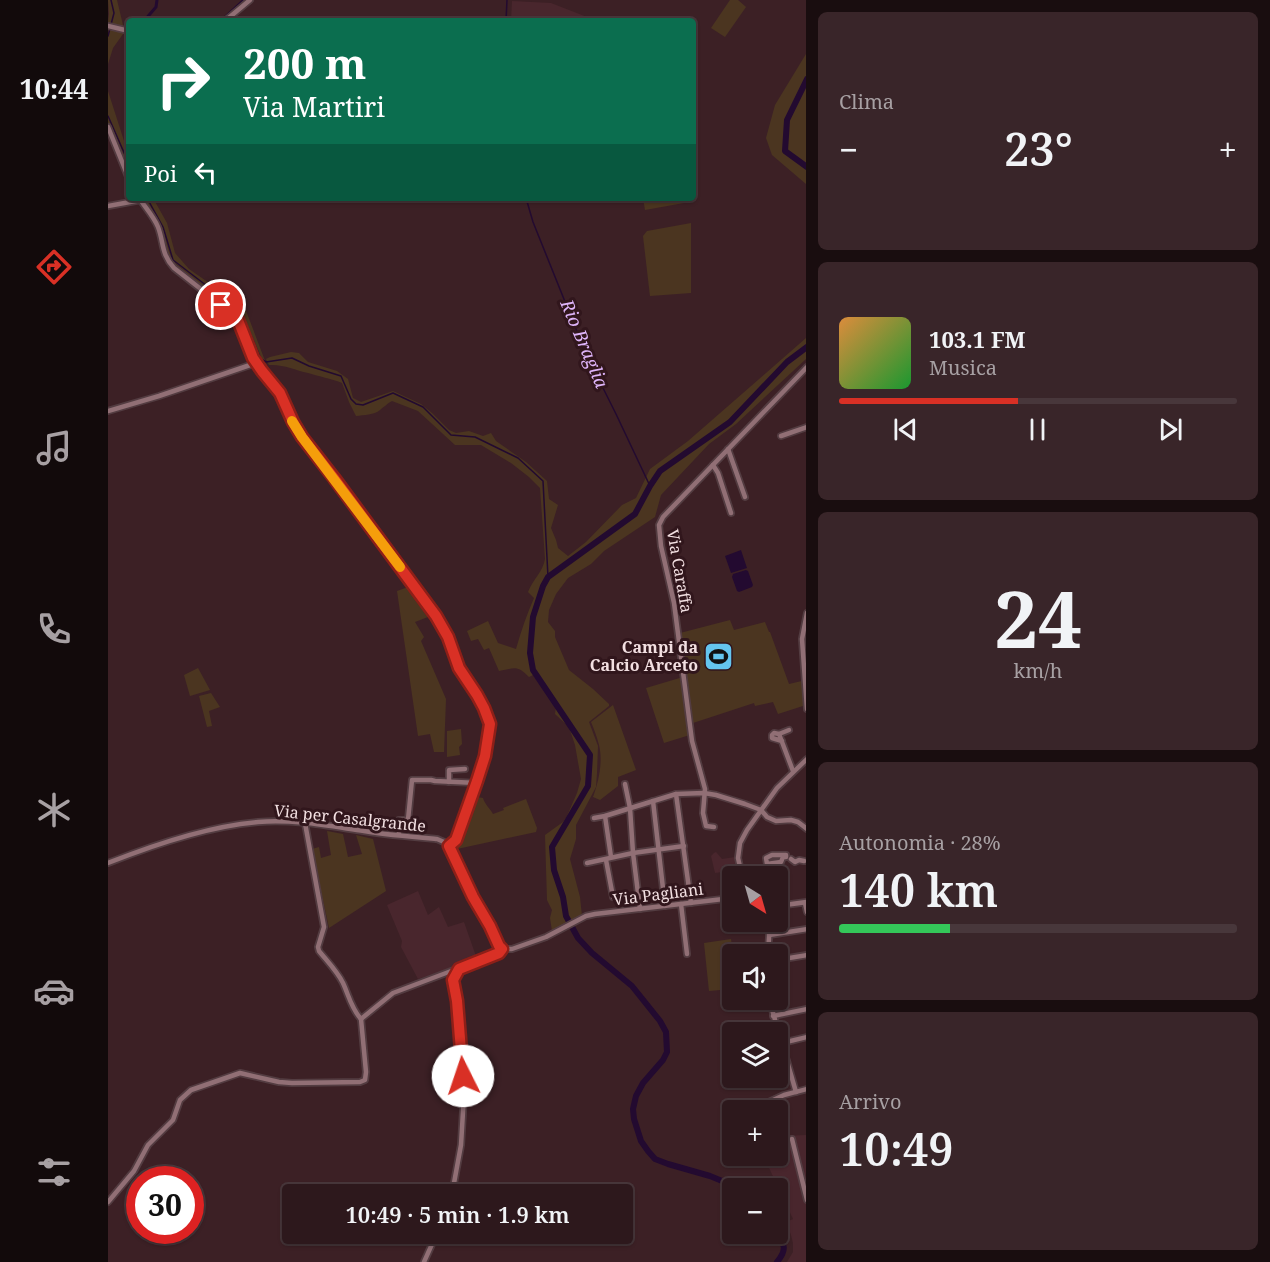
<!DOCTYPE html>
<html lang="it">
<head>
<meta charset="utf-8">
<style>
  body { margin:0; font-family:"Noto Serif",serif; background:#392529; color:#f1f3f6; height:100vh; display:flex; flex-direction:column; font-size:22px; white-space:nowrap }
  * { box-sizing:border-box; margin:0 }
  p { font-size:20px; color:#a7a0a3 }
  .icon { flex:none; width:33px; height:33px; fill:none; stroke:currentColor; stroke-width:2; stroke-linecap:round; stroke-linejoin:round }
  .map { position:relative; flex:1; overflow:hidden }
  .sheet { display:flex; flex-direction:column; gap:12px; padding:12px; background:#190d0f; width:464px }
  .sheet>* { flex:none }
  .top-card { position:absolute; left:18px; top:18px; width:570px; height:183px; border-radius:6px; box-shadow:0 2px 4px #0004,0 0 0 2px #48373b; background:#0b6e4f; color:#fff; overflow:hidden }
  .needle { width:39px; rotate:143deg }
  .controls { position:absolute; left:614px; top:866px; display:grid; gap:12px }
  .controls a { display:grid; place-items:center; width:66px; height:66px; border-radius:6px; background:#2d181c; box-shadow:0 2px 4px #0004,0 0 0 2px #48373b; font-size:30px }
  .speed { position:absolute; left:18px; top:1166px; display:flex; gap:12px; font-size:30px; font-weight:700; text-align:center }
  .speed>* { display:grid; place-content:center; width:78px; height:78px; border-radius:50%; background:#2d181c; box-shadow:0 2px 4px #0004,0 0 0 2px #48373b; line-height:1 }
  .speed .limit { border:9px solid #d22; background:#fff; color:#111 }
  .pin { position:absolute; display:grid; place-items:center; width:51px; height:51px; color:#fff; margin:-26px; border:3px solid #fff; border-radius:50%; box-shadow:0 2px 6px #0007 }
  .me { position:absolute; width:66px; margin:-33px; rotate:356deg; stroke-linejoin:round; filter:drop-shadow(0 0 4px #0008) }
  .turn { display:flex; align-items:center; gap:21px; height:126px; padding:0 18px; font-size:27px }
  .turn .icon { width:78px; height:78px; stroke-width:2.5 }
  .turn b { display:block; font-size:42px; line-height:51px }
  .then { display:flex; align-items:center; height:57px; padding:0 18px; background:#0003; gap:12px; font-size:22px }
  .big { font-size:45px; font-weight:600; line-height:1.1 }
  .sheet .widget { flex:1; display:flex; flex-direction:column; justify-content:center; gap:9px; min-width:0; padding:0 21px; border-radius:9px; background:#392529 }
  .sheet .dial { align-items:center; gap:0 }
  .dial b { font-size:78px; line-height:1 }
  .song { display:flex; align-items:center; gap:18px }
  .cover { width:72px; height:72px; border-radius:9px; background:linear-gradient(135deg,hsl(30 70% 55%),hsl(130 70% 35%)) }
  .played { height:6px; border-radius:3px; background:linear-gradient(90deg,#d93025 45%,#48373b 45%) }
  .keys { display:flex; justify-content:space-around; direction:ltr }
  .heat { display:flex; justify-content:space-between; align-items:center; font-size:33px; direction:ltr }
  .charge { height:9px; border-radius:4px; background:linear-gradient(90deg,#34c759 28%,#48373b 0) }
  .trip { position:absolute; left:174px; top:1184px; width:351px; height:60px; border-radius:6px; background:#2d181c; box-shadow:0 2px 4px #0004,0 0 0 2px #48373b; font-weight:600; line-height:60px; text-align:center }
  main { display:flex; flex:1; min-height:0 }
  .tabs { display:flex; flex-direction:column; width:108px; justify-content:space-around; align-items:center; background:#120a0b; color:#a7a0a3 }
  .tabs .icon { width:42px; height:42px }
  .tabs .current { color:#d93025 }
  .tabs b { font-size:27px; color:#f1f3f6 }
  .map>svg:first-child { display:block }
</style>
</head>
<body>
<main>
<nav class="tabs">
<b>10:44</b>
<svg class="icon current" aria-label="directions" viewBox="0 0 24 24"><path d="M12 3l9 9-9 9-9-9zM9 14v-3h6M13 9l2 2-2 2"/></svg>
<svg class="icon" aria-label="music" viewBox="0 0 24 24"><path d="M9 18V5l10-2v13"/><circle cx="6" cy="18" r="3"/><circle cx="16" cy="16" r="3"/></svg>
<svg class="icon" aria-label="phone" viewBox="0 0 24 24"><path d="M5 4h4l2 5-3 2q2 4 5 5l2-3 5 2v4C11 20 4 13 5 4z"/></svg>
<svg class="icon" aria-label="climate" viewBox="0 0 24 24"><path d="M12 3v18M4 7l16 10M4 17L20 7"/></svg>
<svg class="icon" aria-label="car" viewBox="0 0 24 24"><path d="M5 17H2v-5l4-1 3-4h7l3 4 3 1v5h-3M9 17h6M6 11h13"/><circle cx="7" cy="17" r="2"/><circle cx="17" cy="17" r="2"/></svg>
<svg class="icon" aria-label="filters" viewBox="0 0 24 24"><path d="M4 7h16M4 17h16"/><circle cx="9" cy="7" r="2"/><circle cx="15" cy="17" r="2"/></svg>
</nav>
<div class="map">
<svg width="699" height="1262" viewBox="0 0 699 1262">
  <rect width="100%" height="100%" fill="#3c2025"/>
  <g fill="#49262d">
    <polygon points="404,1 443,3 479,17 477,21 403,21"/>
    <polygon points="608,852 614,859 627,857 631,876 624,876 624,894 619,895 614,872 607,873 603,856 606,853"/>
    <polygon points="310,891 320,915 331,907 340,927 356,922 369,959 310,979 293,947 294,941 279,905"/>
    <polygon points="672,1119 676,1136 698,1135 698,1262 679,1262 685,1252 685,1243 683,1235 678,1222 685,1219 655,1155 669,1155 669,1121"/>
  </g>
  <g fill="#4b3520">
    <polygon points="0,0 9,0 15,25 15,34 5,48 0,64 0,22 1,14"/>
    <polygon points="622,0 630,0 638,7 617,37 603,28"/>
    <polygon points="698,54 698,184 664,155 658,138 667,105"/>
    <polygon points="0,91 17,144 21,152 21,172 8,141 0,126"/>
    <path d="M35 198H45L59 223 67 253 81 269 137 308 159 366H152C144 350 141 332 131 317L61 258 52 226Z"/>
    <polygon points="535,198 575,198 576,203 537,210"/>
    <polygon points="583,223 583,293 542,296 535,236 539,231"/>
    <path d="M698 338V359L628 424 601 444 553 495 547 517 496 551 483 564 460 578 448 594 441 610 440 622 447 631V637L461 670 485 689 501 704V706L481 722 490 746 489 773 488 787 468 825V839L462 859 472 897 474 916 444 931 442 918 444 910 439 900 437 835 455 822 459 816 469 793 473 779 467 745 461 727 447 714 448 707 425 675 421 677C409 665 407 668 391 671L381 648 376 650 370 639 363 641 359 631 380 621 390 643 408 649C413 631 419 614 426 598L420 592C425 579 435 572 437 559L432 488 421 477 403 463 373 445H347L310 411 284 401C279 404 277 406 272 410 266 415 256 415 248 416L241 402 234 383C222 378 212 377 200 373 187 370 175 364 161 365L158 359 162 357 183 352 191 353 200 362 229 371 240 379 245 398 253 402 285 391 313 404 324 413 341 430 348 433 361 431 375 436 383 433 388 441 418 462 439 481 441 499 450 505 443 528 448 540 450 548 460 556 478 542 514 505 528 498 542 469 580 441Z"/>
    <polygon points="303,586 325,615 307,622 316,637 313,641 338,699 336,752 326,752 322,734 310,736 289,591"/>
    <polygon points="622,620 626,630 657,622 661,632 662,632 681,684 698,680 698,705 670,714 665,702 647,706 646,703 585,723 585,734 556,743 538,688 575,677 572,633"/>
    <polygon points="90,668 102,690 82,696 76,675"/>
    <polygon points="103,693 112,707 101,711 104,726 99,727 91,696"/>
    <path d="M505 705 528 770 510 777V786L492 800 485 797C491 781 495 761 491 745 489 737 486 729 483 722Z"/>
    <polygon points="353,729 354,744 351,747 352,755 339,757 339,731"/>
    <path d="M369 797 375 798C377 805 382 808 385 814L396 810 395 808 418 799 429 828 428 832 349 849 346 845Z"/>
    <polygon points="219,831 235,834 240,857 254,854 248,835 265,839 278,891 221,928 204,849 211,847 213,858 223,855"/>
    <polygon points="623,939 625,954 624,989 601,991 596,943"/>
  </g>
  <g fill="#230a30">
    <polygon points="633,550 639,568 623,573 617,556"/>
    <polygon points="638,570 640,571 645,585 644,587 631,592 629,591 624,577 625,574"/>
  </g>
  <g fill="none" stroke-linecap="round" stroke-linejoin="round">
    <g stroke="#230a30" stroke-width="1.5">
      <polyline points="398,21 399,0"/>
      <polyline points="0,36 6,13 3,0"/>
      <polyline points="0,116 21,164"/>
      <polyline points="39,198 55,227 65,260 133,312 153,359 158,362 184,358 201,366 233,376 243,399 248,404 255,405 285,393 315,407 343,435 367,437 410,458 435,481 440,577"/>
      <polyline points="418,198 425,222 478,354 508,414 542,486"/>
    </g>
    <g stroke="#230a30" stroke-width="3">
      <polyline points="36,21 48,7 49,0"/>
      <polyline points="113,21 136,0"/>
    </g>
    <g stroke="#230a30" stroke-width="6">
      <polyline points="699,79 679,120 677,151 699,167"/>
      <polyline points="625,1188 619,1183 602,1176 560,1164 547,1159 540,1151 533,1141 526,1119 525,1109 528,1096 535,1083 555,1060 559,1052 558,1032 552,1021 524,986 484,953 470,938 458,916 455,897 446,870 444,847 480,786 482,755 425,670 422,653 425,617 435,586 440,577 527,514 542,486 552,471 622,422 679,362 699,347"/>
      <path d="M669 1232C677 1245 679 1250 669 1262"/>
    </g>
    <defs>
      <g id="minor">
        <polyline points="117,21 142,0"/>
        <polyline points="0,26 21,31"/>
        <polyline points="0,127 21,179"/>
        <path d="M31 198C37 207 46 217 50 227 56 243 53 254 66 268L122 312 131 320 133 326 143 353 148 363 172 394 185 422 194 437 226 478 328 616 340 637 351 668 369 695 376 708 382 724V732L377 756 369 781 348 840 341 846"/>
        <polyline points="0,206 33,200"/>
        <polyline points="0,411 51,396 148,363"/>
        <polyline points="673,436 699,427"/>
        <polyline points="620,449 637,497"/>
        <polyline points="605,465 610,473 623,513"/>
        <polyline points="699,613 694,639 699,709"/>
        <polyline points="671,734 681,730"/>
        <polyline points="674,741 664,738 664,735 666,733 671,734 685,771"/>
        <polyline points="341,782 341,770 357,769"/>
        <polyline points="517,784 522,808 525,853 532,909"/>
        <polyline points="568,794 583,903"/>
        <polyline points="545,801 557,906"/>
        <polyline points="497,816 503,857"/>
        <polyline points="486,818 497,816 568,794 596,793 608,795 637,804 653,810 659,817 668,821 683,820 690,822 699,829"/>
        <path d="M197 823 216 927 210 947 211 951C219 961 229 971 235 983 241 996 243 1008 253 1019"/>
        <polyline points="606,827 598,826 595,813 597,789 584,741 566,603 553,546 551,525 555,517 699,367"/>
        <polyline points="291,833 291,820 300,820 304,780 323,780 327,781 369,783"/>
        <polygon points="664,855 678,855 678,857 675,857 673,862 659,864 658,858"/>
        <polyline points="683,859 687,862 691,860 696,861"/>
        <polyline points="498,860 505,897"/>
        <path d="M0 863C45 845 102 826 150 822 186 819 221 826 256 831 280 835 305 837 329 839L336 842 343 848 365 897 382 926 391 946 394 949"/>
        <polyline points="479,863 525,853 576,846"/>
        <polyline points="634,876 630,858 632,843 639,830 669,788 699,759"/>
        <polyline points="653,876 653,874 656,874 656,869 673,867 670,879 669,879"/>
        <polyline points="697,903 699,912"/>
        <polyline points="573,904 579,954"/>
        <polyline points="669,906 699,902"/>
        <polyline points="661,935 699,929"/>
        <polyline points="660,954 662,921"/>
        <polyline points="669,960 699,955"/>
        <polyline points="661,999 688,1092"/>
        <polyline points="665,1016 699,1009"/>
        <polyline points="253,1019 285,993 391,953 394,949 404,949 438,937 478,916 487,914 624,898"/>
        <polyline points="674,1043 699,1037"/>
        <polyline points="648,1108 676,1095 699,1089"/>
        <polyline points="684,1139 699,1200"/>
        <polyline points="344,1194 353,1145 356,1095 349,1001 345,980 351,968"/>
        <polyline points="0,1202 26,1171 40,1145 65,1120 72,1100 83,1090 132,1073 171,1082 184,1083 252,1082 257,1080 258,1072 253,1019"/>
        <polyline points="316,1262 329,1233"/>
      </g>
    </defs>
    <use href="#minor" stroke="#533c41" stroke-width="8"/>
    <use href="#minor" stroke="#916f75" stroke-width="4.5"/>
  </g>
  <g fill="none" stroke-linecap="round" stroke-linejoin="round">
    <defs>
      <polyline id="route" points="113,305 130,320 145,358 154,371 172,393 185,422 194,437 226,478 328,616 340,637 351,668 369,695 376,708 382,724 377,756 369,781 348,840 341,846 365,897 382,926 391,946 394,949 391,953 351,969 345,980 349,1001 355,1076"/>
    </defs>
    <use href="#route" stroke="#8d1f18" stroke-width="15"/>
    <use href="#route" stroke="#d93025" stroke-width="10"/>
    <polyline stroke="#f59e0b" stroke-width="10" points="184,421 194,437 292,567"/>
  </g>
  <defs>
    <symbol id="stadium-square" viewBox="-11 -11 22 22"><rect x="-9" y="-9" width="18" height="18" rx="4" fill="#64c5ee" stroke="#31161c"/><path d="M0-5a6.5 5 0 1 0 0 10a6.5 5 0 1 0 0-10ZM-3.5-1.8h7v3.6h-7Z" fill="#111"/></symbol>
  </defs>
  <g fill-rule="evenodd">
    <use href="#stadium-square" x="594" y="640" width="33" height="33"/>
  </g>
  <g text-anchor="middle" stroke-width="6" stroke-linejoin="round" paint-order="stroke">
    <g font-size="16" fill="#f2dfe1" stroke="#31161c">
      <text transform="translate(572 571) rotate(80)" y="6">Via Caraffa</text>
      <text transform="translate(242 818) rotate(6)" y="6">Via per Casalgrande</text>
      <text transform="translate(550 894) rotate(-7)" y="6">Via Pagliani</text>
    </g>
    <g font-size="16" font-weight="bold" fill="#f2dfe1" stroke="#31161c" text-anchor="end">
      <text x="590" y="653">Campi da<tspan x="590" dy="18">Calcio Arceto</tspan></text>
    </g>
    <g font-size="18" font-style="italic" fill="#deb4f9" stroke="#31161c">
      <text transform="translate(476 344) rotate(67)" y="6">Rio Braglia</text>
    </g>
  </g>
</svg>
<div class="controls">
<a><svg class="needle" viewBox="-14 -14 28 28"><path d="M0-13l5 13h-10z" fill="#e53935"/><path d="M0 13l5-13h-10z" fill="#a7a0a3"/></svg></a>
<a><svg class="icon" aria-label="sound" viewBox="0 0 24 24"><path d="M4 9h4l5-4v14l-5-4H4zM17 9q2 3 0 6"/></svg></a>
<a><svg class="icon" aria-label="layers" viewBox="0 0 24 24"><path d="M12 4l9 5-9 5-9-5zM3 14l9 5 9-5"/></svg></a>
<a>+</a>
<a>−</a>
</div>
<div class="speed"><div class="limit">30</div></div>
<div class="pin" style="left:113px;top:305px;background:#d93025"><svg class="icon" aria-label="arrive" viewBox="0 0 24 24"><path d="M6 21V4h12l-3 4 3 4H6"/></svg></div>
<svg class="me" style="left:355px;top:1076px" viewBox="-20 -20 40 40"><circle r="19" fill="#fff"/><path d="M0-13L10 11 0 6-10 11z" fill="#d93025"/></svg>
<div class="trip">10:49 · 5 min · 1.9 km</div>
<div class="top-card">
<div class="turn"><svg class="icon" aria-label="right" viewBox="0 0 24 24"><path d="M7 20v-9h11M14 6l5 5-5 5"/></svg><div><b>200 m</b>Via Martiri</div></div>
<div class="then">Poi<svg class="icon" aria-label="left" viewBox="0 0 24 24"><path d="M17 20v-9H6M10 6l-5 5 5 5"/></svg></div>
</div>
</div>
<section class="sheet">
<div class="widget"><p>Clima</p>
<div class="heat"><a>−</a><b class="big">23°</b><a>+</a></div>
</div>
<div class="widget">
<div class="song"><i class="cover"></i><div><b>103.1 FM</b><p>Musica</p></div></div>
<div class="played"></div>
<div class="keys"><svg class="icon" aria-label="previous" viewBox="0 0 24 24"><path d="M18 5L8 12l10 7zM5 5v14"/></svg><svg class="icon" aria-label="pause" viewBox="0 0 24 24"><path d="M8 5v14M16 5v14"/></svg><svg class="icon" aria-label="next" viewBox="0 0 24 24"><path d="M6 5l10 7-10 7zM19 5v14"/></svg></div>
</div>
<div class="widget dial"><b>24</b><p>km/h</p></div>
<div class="widget"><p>Autonomia · 28%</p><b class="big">140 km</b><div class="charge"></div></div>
<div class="widget"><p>Arrivo</p><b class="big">10:49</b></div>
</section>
</main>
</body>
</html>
